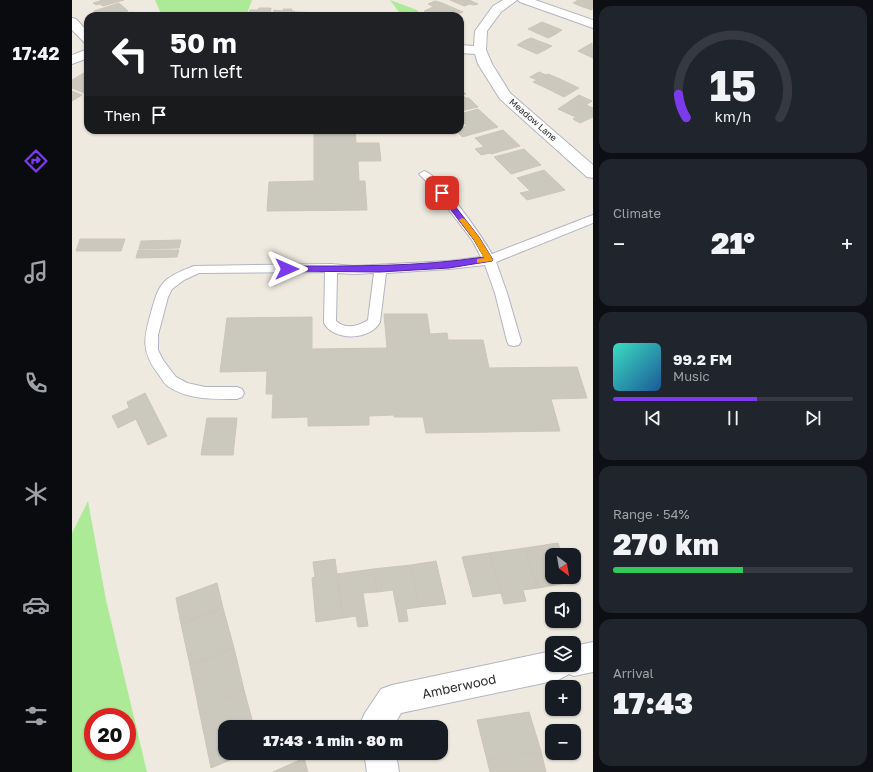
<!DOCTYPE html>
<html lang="en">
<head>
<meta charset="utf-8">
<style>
  body { margin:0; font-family:"Golos Text",sans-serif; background:#20242c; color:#f1f3f6; height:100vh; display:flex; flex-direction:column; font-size:15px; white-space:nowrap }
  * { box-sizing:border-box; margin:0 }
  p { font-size:13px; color:#9ea1a6 }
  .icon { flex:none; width:22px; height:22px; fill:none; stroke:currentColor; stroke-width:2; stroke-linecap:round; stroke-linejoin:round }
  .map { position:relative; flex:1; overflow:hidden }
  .details { display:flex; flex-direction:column; gap:6px; padding:6px; background:#0d0f14; width:280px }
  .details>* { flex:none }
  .top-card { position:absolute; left:12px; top:12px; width:380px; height:122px; border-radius:12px; box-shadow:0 1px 3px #0004; background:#202124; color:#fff; overflow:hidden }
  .needle { width:26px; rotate:149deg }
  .controls { position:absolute; left:473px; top:548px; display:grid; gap:8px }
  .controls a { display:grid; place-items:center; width:36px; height:36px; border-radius:8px; background:#171b24; box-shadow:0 1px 3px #0004; font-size:20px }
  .speed { position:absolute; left:12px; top:708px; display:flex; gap:8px; font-size:20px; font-weight:700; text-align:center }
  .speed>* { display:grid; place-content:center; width:52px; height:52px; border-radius:50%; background:#171b24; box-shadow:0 1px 3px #0004; line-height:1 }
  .speed .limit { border:6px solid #d22; background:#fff; color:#111 }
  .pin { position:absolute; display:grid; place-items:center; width:34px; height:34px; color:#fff; margin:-17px; border-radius:8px; box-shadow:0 2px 6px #0006 }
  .me { position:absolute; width:44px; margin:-22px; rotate:90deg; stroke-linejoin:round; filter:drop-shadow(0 0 3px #0008) }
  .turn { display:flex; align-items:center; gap:14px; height:84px; padding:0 20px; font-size:18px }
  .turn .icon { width:52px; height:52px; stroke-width:2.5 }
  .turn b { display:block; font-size:28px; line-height:34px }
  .then { display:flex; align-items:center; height:38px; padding:0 20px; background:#0003; gap:8px; font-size:15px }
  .big { font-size:30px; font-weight:800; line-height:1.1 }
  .details .widget { flex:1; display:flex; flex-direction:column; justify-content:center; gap:6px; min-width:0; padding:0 14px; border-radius:12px; background:#20242c }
  .details .dial { align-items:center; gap:0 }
  .dial svg { height:104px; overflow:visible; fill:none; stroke:#363941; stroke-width:7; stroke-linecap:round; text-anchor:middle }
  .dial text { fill:#f1f3f6; stroke:none }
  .song { display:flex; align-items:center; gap:12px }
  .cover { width:48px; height:48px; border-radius:6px; background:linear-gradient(135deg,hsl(170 70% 55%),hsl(210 70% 35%)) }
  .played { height:4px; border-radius:2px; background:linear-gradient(90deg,#7c3aed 60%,#363941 60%) }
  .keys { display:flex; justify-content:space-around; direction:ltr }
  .heat { display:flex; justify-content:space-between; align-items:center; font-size:22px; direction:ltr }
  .charge { height:6px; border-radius:3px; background:linear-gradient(90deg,#34c759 54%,#363941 0) }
  .trip { position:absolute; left:146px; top:720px; width:230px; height:40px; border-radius:12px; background:#171b24; box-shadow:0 1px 3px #0004; font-weight:800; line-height:40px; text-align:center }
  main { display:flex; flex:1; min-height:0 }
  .tabs { display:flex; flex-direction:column; width:72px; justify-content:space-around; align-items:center; background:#090b0e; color:#9ea1a6 }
  .tabs .icon { width:28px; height:28px }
  .tabs .selected { color:#7c3aed }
  .tabs b { font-size:18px; color:#f1f3f6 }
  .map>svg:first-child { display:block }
</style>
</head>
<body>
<main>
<nav class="tabs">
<b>17:42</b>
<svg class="icon selected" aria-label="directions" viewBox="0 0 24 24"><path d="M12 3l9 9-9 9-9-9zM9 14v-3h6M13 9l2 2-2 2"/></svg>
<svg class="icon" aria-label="music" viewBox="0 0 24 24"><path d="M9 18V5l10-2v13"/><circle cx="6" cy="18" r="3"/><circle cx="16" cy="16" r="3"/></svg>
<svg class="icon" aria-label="phone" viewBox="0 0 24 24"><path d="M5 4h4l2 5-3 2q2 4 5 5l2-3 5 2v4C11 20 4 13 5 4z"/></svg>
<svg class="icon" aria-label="climate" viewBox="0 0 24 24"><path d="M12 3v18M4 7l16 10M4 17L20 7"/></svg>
<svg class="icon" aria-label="car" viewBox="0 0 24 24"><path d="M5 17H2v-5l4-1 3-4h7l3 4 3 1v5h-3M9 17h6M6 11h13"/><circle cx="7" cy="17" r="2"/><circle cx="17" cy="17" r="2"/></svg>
<svg class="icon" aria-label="filters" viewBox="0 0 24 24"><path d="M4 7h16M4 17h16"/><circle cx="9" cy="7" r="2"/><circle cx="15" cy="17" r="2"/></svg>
</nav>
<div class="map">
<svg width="521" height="772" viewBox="0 0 521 772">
  <rect width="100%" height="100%" fill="#efeadf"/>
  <g fill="#adea98" fill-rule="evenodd">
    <polygon points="83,0 180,0 174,16 90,16"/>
    <polygon points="318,0 345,10 348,16 330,16"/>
    <path d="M16 501 34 600 75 772H0V533ZM21 717H55V751H21Z"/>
  </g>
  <g fill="#cbc8bd" stroke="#ccc6b8">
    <polygon points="31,0 52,0 31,6 28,4 24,5 21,3"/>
    <polygon points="378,0 397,0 406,4 402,5 398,4 392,6"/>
    <polygon points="506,0 521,0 521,1 511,7 501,3"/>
    <polygon points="363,1 370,3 391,12 385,14 388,16 382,16 356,4"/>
    <polygon points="521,1 520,10 511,7"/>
    <polygon points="47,3 56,11 37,16 28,16 22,11"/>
    <polygon points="361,7 382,16 364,16 352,11"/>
    <polygon points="187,8 199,8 198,16 175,16 178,10 186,10"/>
    <polygon points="211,9 220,9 219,11 223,11 222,16 200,16 202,10 211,11"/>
    <polygon points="60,12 65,16 45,16"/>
    <polygon points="224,12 248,13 247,16 224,16"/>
    <polygon points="470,22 490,30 484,34 464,25"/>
    <polygon points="464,25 484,34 476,38 456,29"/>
    <polygon points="459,38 480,46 473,50 452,41"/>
    <polygon points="452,41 473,50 465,54 445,45"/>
    <polygon points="520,43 521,58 506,51"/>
    <polygon points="467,72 474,75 476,74 488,79 474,88 461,82 465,80 458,77"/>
    <polygon points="12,73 16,75 16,91 12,93 0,88 0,80"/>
    <polygon points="488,79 507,88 492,97 474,88"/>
    <polygon points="388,89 394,94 390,95 394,98 397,98 406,107 388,111"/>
    <polygon points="0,91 10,95 0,101"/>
    <polygon points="507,95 520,101 499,115 486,109"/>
    <polygon points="514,105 521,108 521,117 508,123 501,119 504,117 499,115"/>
    <polygon points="406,109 426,127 390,137 384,130 388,130 388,128 395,126 388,119 388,114"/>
    <polygon points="242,130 283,130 284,143 307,143 309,161 286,161 287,181 293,181 295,210 195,211 197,182 242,181"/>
    <polygon points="431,130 448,146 419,154 418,153 409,155 403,149 412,147 403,138"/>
    <polygon points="452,149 469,165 439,174 422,157"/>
    <polygon points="472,170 493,190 455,200 448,193 458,191 445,178"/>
    <polygon points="8,239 53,239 49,251 4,251"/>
    <polygon points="109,240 107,248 67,249 69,241"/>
    <polygon points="66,250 107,250 105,257 64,258"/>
    <polygon points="312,314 355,314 358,334 375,333 376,340 411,340 417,368 505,367 515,398 479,399 488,431 354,433 351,417 322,417 322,415 297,416 297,425 236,426 236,417 200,418 201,394 194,394 195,371 148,372 155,318 240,317 240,349 315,348"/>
    <polygon points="73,393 95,436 76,445 64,419 46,428 40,416 57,408 55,402"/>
    <polygon points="135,418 165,418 161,455 129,455"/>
    <polygon points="486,543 490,555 480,555 480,577 498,577 500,582 466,588 453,548"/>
    <polygon points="453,548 466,588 451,590 454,601 432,604 417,553"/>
    <polygon points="417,553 429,593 401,597 390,557"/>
    <polygon points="263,559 271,618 244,622 240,578 243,577 241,562"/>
    <polygon points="364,561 374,604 347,607 339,565"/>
    <polygon points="339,565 347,607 334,609 336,621 327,622 321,590 305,592 301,569"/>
    <polygon points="301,569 305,592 291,593 296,626 286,627 284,616 271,618 265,574"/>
    <polygon points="145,583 151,608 109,624 104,598"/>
    <polygon points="151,608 162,648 118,665 109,624"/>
    <polygon points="162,648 172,690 127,710 118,665"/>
    <polygon points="172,690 182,727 153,727 153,753 175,753 139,768 127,710"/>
    <polygon points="457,712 469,751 415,760 405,720"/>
    <polygon points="469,751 474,772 418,772 415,760"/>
    <polygon points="232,758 236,772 201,772"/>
  </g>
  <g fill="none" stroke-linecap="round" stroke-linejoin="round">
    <defs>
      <path id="lane" d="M352 171C368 175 411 238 420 254L521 215V223L424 262 435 293 449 341 447 345 442 346 437 345 435 341 423 293 413 265 377 269 314 273 308 322C299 340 262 342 252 323L253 272 127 273 112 280 100 289 96 297 86 335V350L91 360 104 377 115 383 133 387H165L170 389 172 393 170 397 165 399C142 399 117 400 97 387 92 384 90 379 87 375 68 351 72 337 80 309 83 299 85 290 92 282 100 274 112 270 122 266L259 264 282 266 377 261 409 257 400 240 357 184 347 174ZM265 273 282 274 302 273 296 320C286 326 274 330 264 321Z"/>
      <g id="street">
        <polygon points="431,0 445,0 429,12 415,31 414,50 420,64 438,93 521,165 521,178 515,177 428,99 406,64 403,54 388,53 388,45 402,46 403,31 421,6"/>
        <polygon points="446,0 463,0 521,20 521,28 448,2"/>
        <polygon points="0,18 4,19 16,32 16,43 12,42 0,30"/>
        <polygon points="16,49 16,58 0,64 0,55"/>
        <polygon points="521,642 521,672 502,676 497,674 486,680 329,713 321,727 289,727 288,724 293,713 309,689 320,685 480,651 480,665 502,665 502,646"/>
        <polygon points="292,753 324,753 327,772 295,772"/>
      </g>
    </defs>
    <use href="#lane" stroke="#b3b4c2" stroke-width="2"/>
    <use href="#street" stroke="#b3b4c2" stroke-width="2"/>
    <use href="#lane" fill="#fff" fill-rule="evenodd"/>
    <use href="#street" fill="#fff" fill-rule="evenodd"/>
  </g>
  <path fill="#7c3aed" stroke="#51269a" d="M370 191 372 192 407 237 421 260 420 261 377 268 308 272 215 271 211 269 215 266C282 266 345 267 412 257L402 240 366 193Z"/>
  <polygon fill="#f59e0b" points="390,218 393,219 407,237 421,260 420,261 405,263 405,259 412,258 402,240 387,220"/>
  <g text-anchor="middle" stroke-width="3.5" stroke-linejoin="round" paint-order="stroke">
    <g font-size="9" fill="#2d2d2d" stroke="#fff">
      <text transform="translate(461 120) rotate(41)" y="3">Meadow Lane</text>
    </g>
    <g font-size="13" fill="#2d2d2d" stroke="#fff">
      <text transform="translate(387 686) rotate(-12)" y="5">Amberwood</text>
    </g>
  </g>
</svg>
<div class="controls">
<a><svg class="needle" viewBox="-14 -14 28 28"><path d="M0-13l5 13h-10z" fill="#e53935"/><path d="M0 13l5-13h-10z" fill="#9ea1a6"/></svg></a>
<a><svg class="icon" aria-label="sound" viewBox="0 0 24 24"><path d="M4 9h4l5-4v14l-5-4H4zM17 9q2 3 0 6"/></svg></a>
<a><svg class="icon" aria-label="layers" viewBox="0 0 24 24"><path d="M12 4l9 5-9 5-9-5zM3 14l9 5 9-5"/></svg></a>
<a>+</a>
<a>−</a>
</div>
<div class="speed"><div class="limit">20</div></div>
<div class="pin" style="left:370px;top:193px;background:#d93025"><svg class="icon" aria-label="arrive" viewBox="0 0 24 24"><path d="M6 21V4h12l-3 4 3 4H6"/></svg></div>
<svg class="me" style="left:215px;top:269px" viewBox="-20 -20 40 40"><path d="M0-17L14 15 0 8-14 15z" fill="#7c3aed" stroke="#fff" stroke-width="4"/></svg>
<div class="trip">17:43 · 1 min · 80 m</div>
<div class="top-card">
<div class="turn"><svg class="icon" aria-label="left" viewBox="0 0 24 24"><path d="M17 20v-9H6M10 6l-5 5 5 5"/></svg><div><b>50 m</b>Turn left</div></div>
<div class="then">Then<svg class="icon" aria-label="arrive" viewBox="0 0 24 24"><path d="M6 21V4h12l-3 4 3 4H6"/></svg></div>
</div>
</div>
<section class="details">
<div class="widget dial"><svg viewBox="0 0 100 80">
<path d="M14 69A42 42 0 1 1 86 69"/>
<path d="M14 69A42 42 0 0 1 8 51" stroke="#7c3aed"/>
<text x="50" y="56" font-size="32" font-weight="700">15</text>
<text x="50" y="72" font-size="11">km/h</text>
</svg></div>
<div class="widget"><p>Climate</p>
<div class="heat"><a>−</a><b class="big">21°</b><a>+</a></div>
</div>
<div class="widget">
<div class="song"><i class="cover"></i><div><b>99.2 FM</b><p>Music</p></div></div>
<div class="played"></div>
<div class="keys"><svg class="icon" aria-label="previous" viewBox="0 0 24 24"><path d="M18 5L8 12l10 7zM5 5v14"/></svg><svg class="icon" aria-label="pause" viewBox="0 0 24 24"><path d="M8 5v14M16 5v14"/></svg><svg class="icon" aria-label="next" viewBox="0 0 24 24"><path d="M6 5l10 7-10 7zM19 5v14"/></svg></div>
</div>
<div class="widget"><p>Range · 54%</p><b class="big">270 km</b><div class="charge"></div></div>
<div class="widget"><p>Arrival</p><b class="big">17:43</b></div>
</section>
</main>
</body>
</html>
